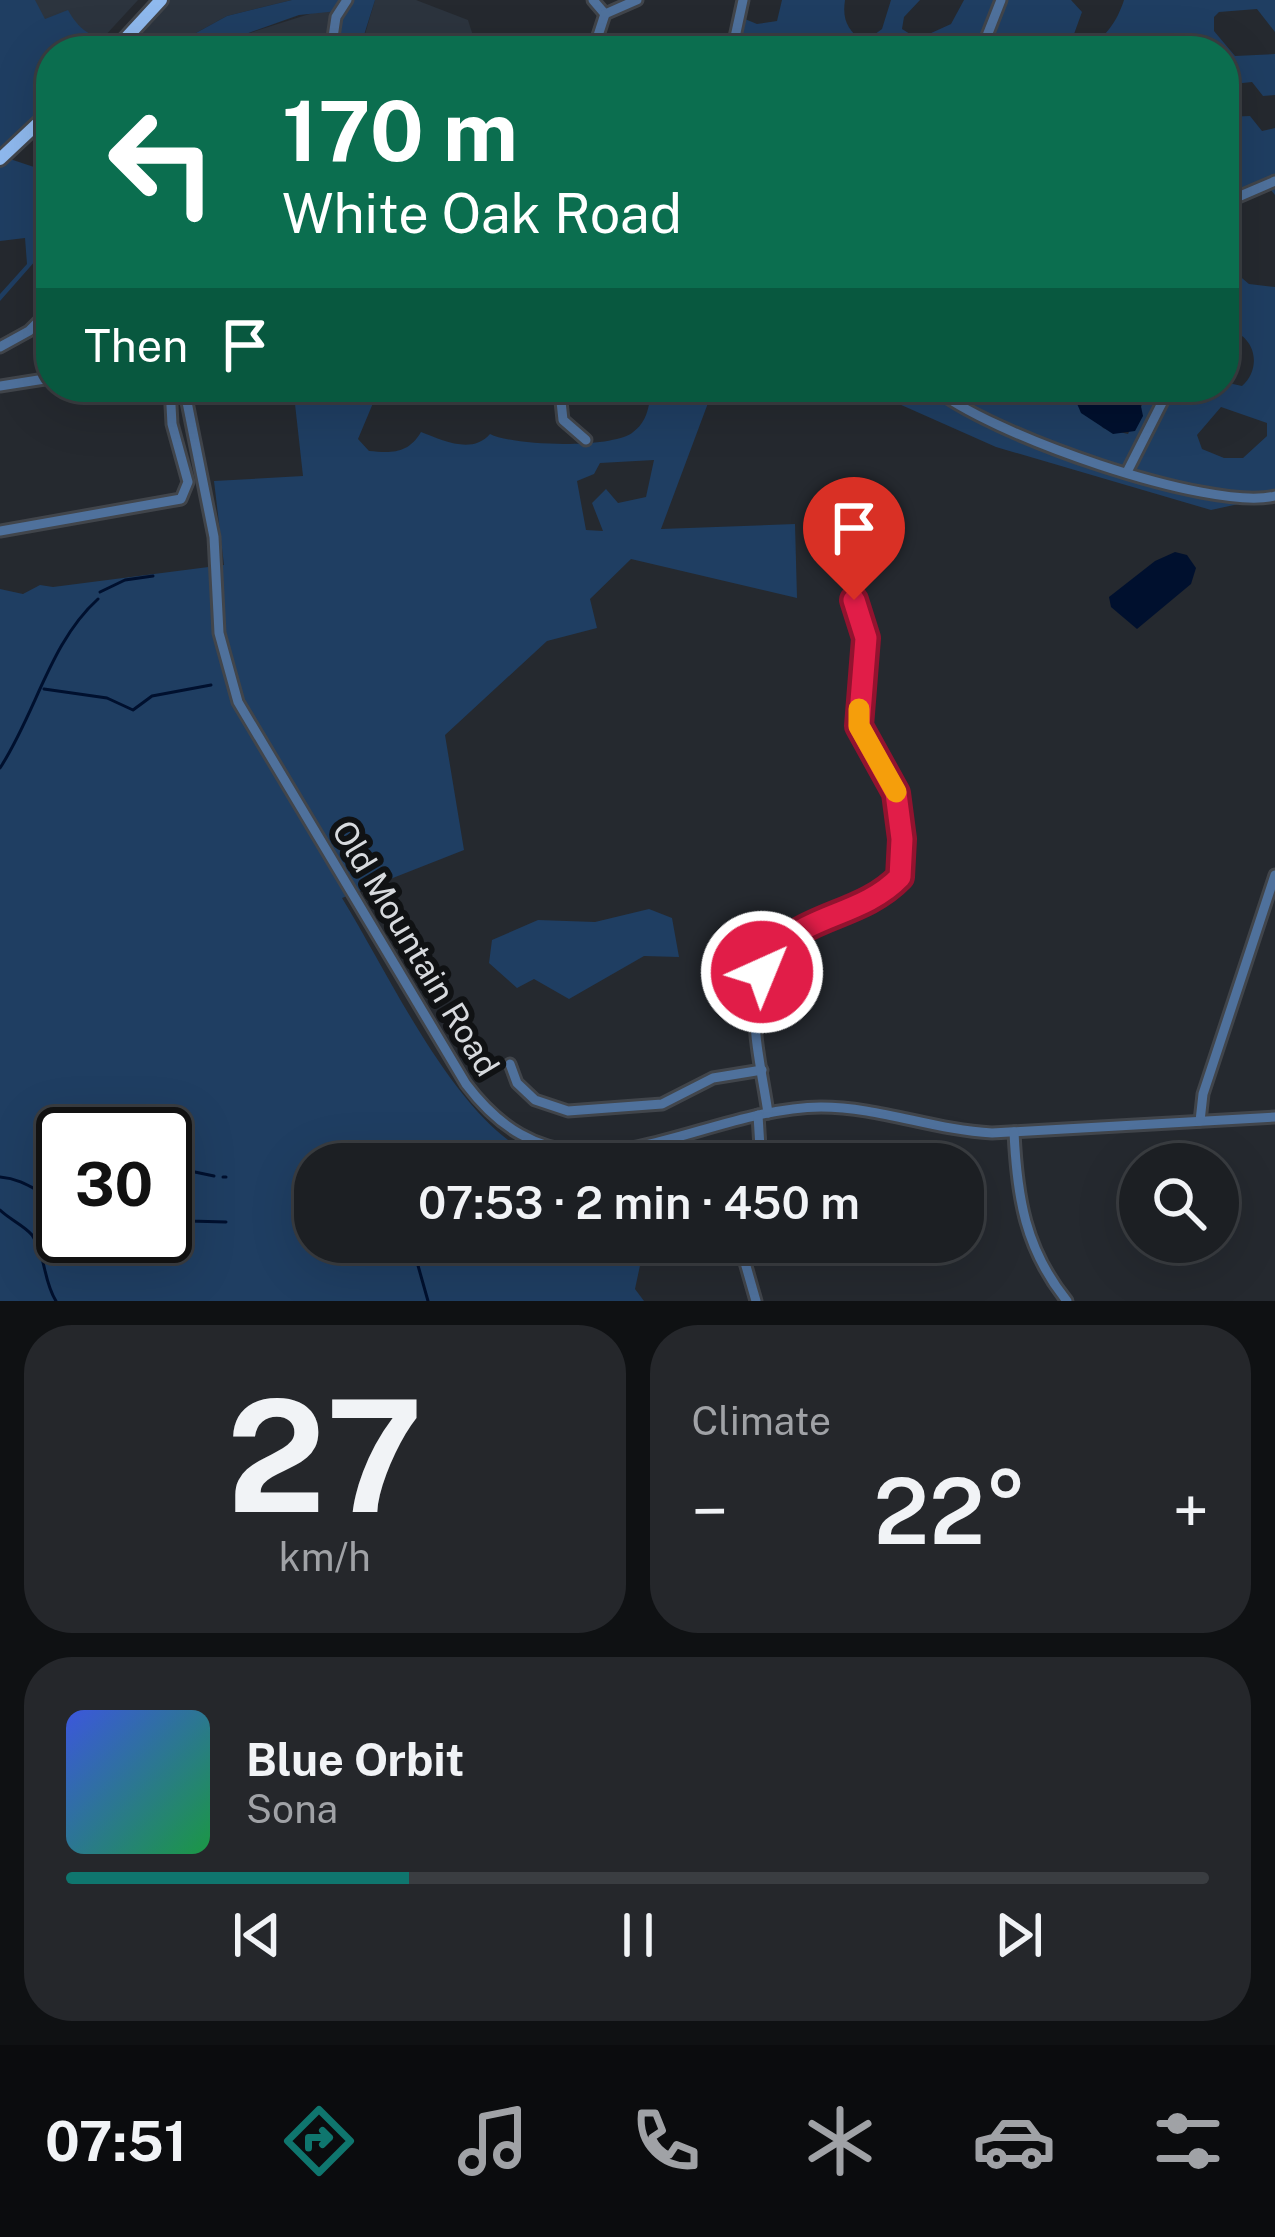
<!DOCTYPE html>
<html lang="en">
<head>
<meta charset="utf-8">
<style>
  body { margin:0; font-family:"Public Sans",sans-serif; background:#25272b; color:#f1f3f6; height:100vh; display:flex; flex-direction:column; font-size:45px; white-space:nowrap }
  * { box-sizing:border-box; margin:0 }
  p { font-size:39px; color:#a0a2a6 }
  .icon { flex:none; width:66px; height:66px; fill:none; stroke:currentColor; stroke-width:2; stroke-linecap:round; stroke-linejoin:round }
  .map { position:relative; height:1301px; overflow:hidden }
  .details { display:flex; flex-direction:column; gap:24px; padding:24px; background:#0f1113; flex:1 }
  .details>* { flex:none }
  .hud { position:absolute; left:36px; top:36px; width:1203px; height:366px; border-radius:48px; box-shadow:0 12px 48px #0002,0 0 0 3px #3a3d41; background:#0b6e4f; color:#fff; overflow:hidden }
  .buttons { position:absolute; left:1119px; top:1143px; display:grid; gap:24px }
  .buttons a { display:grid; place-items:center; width:120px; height:120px; border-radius:50%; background:#1c1f23; box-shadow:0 12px 48px #0002,0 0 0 3px #3a3d41; font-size:60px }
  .speed { position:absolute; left:36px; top:1107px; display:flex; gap:24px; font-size:60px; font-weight:700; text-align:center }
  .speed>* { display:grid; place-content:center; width:156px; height:156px; border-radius:50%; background:#1c1f23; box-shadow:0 12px 48px #0002,0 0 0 3px #3a3d41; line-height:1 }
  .speed .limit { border:6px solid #111; border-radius:18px; background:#fff; color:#111 }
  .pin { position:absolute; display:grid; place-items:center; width:102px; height:102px; color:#fff; margin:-123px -51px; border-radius:50% 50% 50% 0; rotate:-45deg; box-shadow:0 0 12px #0007 }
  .pin .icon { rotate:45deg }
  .me { position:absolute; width:132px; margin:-66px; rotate:44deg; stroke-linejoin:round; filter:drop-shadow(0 0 9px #0008) }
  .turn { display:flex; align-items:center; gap:42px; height:252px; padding:0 48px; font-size:54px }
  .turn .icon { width:156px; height:156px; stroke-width:2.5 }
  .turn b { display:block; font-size:84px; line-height:102px }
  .then { display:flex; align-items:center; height:114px; padding:0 48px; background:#0003; gap:24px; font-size:45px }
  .big { font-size:90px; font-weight:600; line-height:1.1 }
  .details .tile { flex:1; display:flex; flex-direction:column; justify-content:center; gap:18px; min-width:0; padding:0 42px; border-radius:48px; background:#25272b }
  .details .dial { align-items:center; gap:0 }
  .dial b { font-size:156px; line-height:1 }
  .song { display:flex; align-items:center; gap:36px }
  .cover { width:144px; height:144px; border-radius:18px; background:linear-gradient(135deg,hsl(230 70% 55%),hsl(140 70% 35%)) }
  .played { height:12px; border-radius:6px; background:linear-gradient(90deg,#0f766e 30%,#3a3d41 30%) }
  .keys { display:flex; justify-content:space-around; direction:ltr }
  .heat { display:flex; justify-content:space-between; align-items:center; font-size:66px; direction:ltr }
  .details .tiles { flex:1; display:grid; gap:24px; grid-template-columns:1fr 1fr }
  .tile:last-child { grid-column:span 2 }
  .trip { position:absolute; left:294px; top:1143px; width:690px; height:120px; border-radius:48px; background:#1c1f23; box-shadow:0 12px 48px #0002,0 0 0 3px #3a3d41; font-weight:600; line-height:120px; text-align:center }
  .menu { display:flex; height:192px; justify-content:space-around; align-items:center; background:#0b0c0e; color:#a0a2a6 }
  .menu .icon { width:84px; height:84px }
  .menu .current { color:#0f766e }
  .menu b { font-size:54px; color:#f1f3f6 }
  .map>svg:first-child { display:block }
</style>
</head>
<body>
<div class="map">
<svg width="1275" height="1301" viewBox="0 0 1275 1301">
  <rect width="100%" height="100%" fill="#25292f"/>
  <g fill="#2c343e">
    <polygon points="0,0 138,0 91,51 51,51"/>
    <polygon points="161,0 292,0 227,16 163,51 123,45 127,51 114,51"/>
    <polygon points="375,0 416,0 468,20 474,39 468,51 360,51"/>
    <polygon points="322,10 338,11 331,51 242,51 232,43 243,35"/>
  </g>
  <g fill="#1f3e62" fill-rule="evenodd">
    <path d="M0 0H35L45 19 68 10C81 34 96 39 122 43L114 51H51V111L4 157 34 167 41 150 51 147V243L0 301V294L27 264 25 238 0 241Z"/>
    <polygon points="292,0 375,0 359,51 331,51 338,11 299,15 243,35 232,43 242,51 163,51 227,16"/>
    <path d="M782 0H845C842 21 848 29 863 43L882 29 891 0H920L904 17 902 29 918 39 951 24 964 0H1071L1082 12 1074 34 1082 45C1104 44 1118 19 1124 0H1275V32L1257 9 1219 12 1214 17V31L1235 56 1275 54V95L1263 96 1252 82 1224 85V51H770L766 42 736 34 740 17 757 24 777 21Z"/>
    <polygon points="1250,116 1262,131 1275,128 1275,195 1266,184 1224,203 1224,117"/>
    <path d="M1224 263 1249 284 1275 287V496L1211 510 996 447 881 396 842 387H1089L1079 392 1103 428 1128 434 1143 403 1137 387H1224V382L1242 386C1264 366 1254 332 1224 329ZM1221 407 1267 423V436L1243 458H1224L1202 449 1197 435Z"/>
    <path d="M318 387H372L376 396 358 439 369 451C392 453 408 454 421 432 442 440 472 455 490 434 514 446 608 449 632 433 644 424 647 415 650 400L675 401 681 387H714L661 529 795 524 797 598 631 559 590 599 597 628 547 641 445 735 464 850 342 898C388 973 443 1093 512 1143V1150L547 1163 649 1158 654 1164H315V1242H645L635 1289 644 1301H0V589L23 594 40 585 53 587 224 565 214 481 303 476 295 404 318 403ZM654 460 646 497 618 503 606 489 592 503 603 531 586 530 577 481 594 474 600 463ZM63 1134H165V1236H63Z"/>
    <polygon points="649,909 672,918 679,957 644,956 569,999 534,979 517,988 489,963 492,940 538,920 595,922"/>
  </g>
  <g fill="#00102e">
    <polygon points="1089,387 1137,387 1143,416 1135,431 1113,434 1081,413 1075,399"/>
    <polygon points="1175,552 1187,555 1196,568 1191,584 1137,629 1111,607 1109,597 1155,561"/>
  </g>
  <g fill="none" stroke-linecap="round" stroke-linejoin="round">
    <g stroke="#00102e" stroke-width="3">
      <polyline points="100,592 125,580 153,576"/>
      <polyline points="44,689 107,698 133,710 152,696 211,685"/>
      <path d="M0 768C36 713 50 642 98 599"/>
      <polyline points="165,1176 190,1171 214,1176"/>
      <path d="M0 1177C27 1179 39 1195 63 1202"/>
      <polyline points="223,1177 226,1177"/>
      <path d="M0 1210C9 1219 25 1226 32 1235 46 1255 43 1281 56 1301"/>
      <polyline points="165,1211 189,1221 226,1222"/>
      <polyline points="408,1261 411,1261"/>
      <polyline points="417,1262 428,1301"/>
    </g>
    <defs>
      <g id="minor">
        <polyline points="593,0 605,14"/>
        <polyline points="605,14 637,0"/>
        <polyline points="122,43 149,51"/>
        <polyline points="331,51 336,17 347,0"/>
        <polyline points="593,51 605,14"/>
        <polyline points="732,51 743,0"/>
        <polyline points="981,51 1001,0"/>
        <polyline points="1224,203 1275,181"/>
        <polyline points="0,347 29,331 51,309"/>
        <polyline points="0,386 51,378"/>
        <path d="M184 387 214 537 219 633 238 702 466 1084C569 1221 690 1109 821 1107 879 1107 934 1130 992 1133L1275 1117"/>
        <path d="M933 387C985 433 1210 512 1275 496"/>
        <polyline points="383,389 402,387"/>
        <polyline points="560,392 563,420 586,440"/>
        <polyline points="1128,470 1170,387"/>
        <polyline points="0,531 181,499 188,482 172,424 170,387"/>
        <polyline points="510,1064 517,1083 535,1100 568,1111 662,1104 713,1078 762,1070"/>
        <path d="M768 1113C757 1037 728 956 820 920 853 907 874 903 900 877L902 839 896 793 859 726 865 638 854 600"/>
        <polyline points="758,1115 761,1164"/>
        <polyline points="1200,1121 1203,1094 1275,875"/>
        <path d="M1014 1132C1017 1197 1025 1249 1067 1301"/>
        <polyline points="744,1242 742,1252 756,1301"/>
      </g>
      <g id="major">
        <polyline points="114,51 161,0"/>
        <polyline points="0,159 51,111"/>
      </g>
    </defs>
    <use href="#minor" stroke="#41454b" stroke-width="15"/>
    <use href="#major" stroke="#41454b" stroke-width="18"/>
    <use href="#minor" stroke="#4f719c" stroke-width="9"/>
    <use href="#major" stroke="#8fb9ee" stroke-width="12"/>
  </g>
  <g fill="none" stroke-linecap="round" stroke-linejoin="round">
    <defs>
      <path id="route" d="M762 972C787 913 857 922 900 877L902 839 896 793 859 726 866 638 854 600"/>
    </defs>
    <use href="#route" stroke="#92132f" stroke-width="30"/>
    <use href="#route" stroke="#e11d48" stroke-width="21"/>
    <polyline stroke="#f59e0b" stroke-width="21" points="859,709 859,726 896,792"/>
  </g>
  <g text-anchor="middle" stroke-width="12" stroke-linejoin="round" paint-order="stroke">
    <g font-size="33" fill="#d7dade" stroke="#101214">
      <text transform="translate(416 948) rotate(59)" y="12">Old Mountain Road</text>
    </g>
  </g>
</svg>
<div class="buttons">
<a><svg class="icon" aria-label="search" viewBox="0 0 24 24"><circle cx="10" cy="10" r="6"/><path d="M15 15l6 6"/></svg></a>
</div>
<div class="speed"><div class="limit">30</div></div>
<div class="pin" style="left:854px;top:600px;background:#d93025"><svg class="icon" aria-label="arrive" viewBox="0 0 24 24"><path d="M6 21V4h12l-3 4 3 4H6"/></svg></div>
<svg class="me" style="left:762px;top:972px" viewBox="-20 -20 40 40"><circle r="17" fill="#e11d48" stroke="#fff" stroke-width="3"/><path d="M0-11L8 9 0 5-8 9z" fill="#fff"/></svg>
<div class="trip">07:53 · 2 min · 450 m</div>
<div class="hud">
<div class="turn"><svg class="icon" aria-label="left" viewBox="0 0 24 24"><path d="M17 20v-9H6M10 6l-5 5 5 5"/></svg><div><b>170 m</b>White Oak Road</div></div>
<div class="then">Then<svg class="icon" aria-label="arrive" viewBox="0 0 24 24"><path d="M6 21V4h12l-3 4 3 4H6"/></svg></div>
</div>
</div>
<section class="details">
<div class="tiles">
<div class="tile dial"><b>27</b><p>km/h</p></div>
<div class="tile"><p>Climate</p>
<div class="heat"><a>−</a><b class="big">22°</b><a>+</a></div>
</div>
<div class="tile">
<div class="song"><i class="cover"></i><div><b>Blue Orbit</b><p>Sona</p></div></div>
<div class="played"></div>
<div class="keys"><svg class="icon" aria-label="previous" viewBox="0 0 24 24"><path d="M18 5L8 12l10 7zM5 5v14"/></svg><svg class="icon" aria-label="pause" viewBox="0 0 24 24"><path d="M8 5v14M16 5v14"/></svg><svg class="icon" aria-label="next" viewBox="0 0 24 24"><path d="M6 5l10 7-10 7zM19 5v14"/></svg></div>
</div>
</div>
</section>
<nav class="menu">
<b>07:51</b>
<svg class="icon current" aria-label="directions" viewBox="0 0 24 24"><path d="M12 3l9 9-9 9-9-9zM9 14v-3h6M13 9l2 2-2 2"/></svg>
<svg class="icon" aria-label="music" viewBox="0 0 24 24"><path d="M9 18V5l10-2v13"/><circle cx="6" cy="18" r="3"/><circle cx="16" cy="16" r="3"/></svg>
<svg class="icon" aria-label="phone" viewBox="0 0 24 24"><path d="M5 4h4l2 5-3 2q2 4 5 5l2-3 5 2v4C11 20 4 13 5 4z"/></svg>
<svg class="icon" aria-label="climate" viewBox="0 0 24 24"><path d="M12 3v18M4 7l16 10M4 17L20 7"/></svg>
<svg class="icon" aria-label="car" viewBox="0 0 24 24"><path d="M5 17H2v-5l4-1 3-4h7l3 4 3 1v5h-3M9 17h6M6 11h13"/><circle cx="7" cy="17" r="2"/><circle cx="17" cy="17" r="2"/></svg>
<svg class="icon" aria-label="filters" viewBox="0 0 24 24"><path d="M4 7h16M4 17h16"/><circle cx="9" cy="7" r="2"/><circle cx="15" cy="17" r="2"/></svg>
</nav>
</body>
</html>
